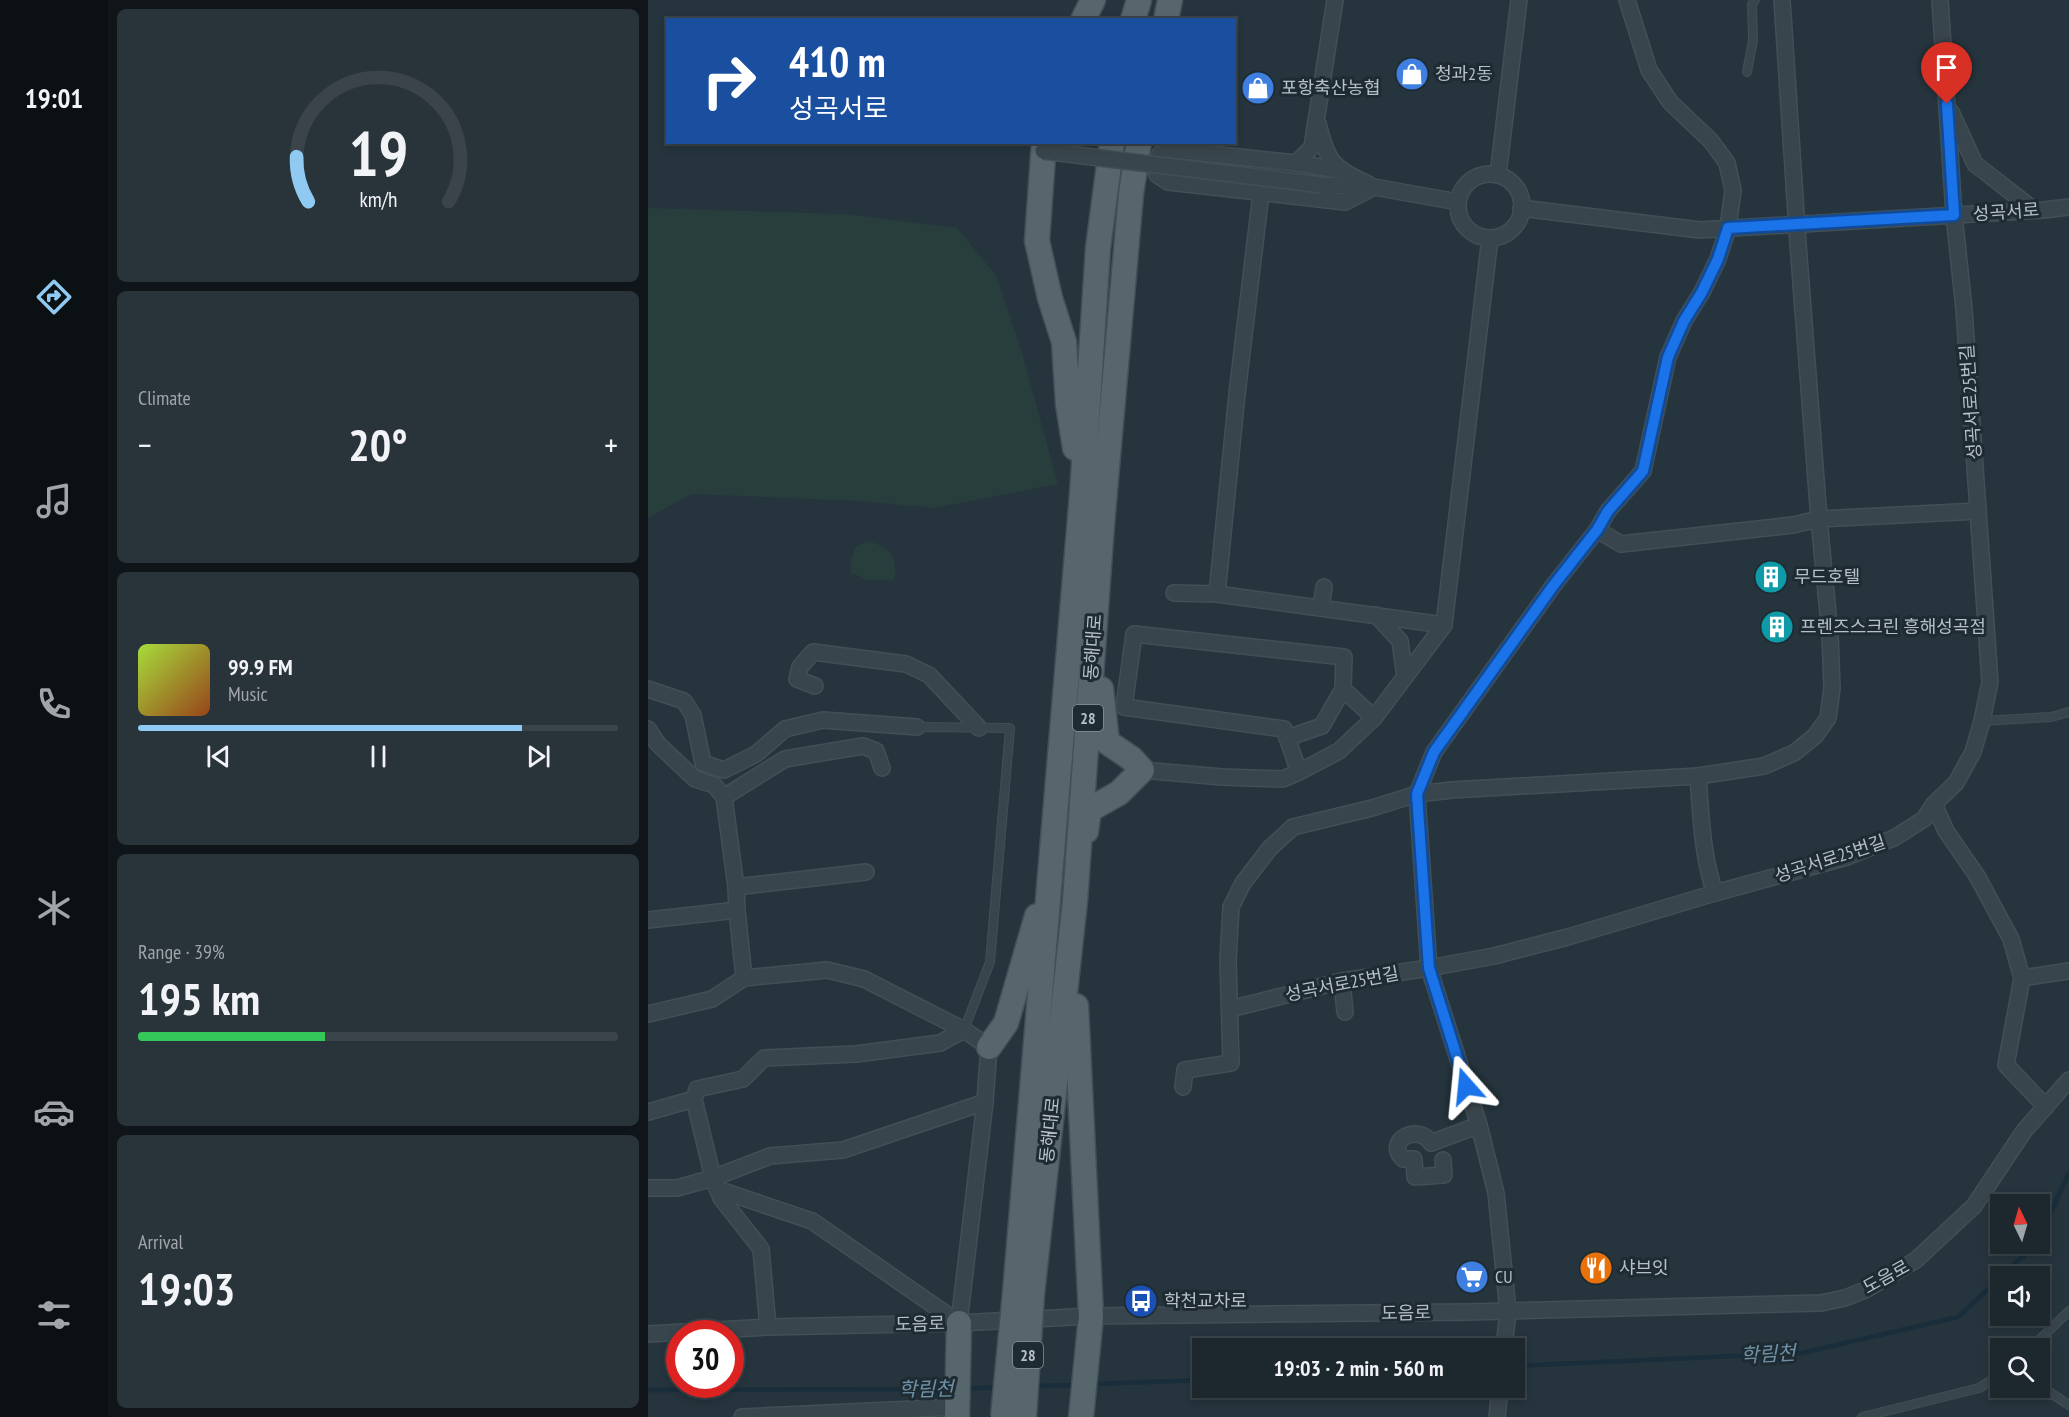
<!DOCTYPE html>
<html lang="en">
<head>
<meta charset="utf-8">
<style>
  body { margin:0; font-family:"PT Sans Narrow","Noto Sans KR",sans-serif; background:#29333a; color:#f1f3f6; height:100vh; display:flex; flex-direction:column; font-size:22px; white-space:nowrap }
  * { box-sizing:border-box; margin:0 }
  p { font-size:20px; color:#a0a5aa }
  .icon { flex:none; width:33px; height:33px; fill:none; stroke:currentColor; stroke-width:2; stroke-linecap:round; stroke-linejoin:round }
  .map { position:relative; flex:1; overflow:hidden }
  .side { display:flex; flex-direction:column; gap:9px; padding:9px; background:#0f1519; width:540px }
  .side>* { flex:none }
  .top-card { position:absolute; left:18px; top:18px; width:570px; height:126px; border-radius:0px; box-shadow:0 3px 9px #0003,0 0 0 2px #3a444a; background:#1a4fa0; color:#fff; overflow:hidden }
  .needle { width:39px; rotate:355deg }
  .tools { position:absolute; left:1342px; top:1194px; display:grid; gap:12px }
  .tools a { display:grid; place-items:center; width:60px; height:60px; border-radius:0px; background:#1c272e; box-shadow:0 3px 9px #0003,0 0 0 2px #3a444a; font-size:30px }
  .speed { position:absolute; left:18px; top:1320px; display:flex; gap:12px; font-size:30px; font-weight:700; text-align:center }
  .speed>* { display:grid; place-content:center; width:78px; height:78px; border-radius:50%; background:#1c272e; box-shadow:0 3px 9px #0003,0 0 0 2px #3a444a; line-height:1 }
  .speed .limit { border:9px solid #d22; background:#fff; color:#111 }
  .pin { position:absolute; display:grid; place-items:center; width:51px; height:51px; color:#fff; margin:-62px -26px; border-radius:50% 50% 50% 0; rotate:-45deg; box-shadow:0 0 6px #0007 }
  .pin .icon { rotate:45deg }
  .me { position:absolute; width:66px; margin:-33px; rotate:342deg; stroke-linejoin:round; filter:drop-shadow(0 0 4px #0008) }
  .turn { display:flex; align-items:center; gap:21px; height:126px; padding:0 24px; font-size:27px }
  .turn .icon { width:78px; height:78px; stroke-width:2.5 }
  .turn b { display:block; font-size:42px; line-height:51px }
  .big { font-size:45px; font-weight:700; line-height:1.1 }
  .side .card { flex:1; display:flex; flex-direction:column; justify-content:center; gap:9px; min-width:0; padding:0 21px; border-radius:9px; background:#29333a }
  .side .dial { align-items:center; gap:0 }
  .dial svg { height:156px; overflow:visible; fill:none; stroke:#3a444a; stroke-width:7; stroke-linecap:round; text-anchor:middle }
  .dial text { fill:#f1f3f6; stroke:none }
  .song { display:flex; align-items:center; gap:18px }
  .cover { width:72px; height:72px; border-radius:9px; background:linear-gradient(135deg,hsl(80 70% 55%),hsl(20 70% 35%)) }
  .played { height:6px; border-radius:3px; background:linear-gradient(90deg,#90caf3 80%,#3a444a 80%) }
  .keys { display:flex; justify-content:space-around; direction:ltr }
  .heat { display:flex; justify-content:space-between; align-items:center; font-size:33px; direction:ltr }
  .charge { height:9px; border-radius:4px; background:linear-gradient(90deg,#34c759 39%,#3a444a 0) }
  .trip { position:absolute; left:544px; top:1338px; width:333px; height:60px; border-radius:0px; background:#1c272e; box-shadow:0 3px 9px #0003,0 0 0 2px #3a444a; font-weight:700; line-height:60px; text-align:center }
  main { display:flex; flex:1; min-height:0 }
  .menu { display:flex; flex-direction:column; width:108px; justify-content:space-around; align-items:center; background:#0b1012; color:#a0a5aa }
  .menu .icon { width:42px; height:42px }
  .menu .on { color:#90caf3 }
  .menu b { font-size:27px; color:#f1f3f6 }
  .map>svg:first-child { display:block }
</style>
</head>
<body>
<main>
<nav class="menu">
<b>19:01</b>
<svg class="icon on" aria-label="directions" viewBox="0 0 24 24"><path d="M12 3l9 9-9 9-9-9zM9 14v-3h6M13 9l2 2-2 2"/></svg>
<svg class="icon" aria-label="music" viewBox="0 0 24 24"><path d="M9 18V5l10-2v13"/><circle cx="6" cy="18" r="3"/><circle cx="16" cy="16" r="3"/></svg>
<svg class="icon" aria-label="phone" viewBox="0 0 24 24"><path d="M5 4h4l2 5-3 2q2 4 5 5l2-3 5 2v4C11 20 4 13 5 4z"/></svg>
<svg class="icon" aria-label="climate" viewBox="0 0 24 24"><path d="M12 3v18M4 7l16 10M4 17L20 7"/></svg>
<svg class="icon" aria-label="car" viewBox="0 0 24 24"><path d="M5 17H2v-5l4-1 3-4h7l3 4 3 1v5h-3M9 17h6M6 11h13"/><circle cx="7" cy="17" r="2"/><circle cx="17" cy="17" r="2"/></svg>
<svg class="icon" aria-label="filters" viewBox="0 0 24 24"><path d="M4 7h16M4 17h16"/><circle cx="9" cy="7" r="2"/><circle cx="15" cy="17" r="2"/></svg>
</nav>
<section class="side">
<div class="card dial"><svg viewBox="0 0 100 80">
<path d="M14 69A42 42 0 1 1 86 69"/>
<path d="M14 69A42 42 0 0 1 8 46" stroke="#90caf3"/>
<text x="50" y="56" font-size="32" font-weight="700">19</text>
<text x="50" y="72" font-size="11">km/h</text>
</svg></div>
<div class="card"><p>Climate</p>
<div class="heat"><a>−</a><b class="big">20°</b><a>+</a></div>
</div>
<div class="card">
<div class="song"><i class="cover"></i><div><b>99.9 FM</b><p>Music</p></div></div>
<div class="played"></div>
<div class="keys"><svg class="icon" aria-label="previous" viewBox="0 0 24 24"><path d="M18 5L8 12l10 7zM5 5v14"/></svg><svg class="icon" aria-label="pause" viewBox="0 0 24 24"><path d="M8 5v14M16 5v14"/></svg><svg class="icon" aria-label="next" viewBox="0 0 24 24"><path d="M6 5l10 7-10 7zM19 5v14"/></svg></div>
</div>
<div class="card"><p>Range · 39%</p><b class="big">195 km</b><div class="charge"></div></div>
<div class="card"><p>Arrival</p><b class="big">19:03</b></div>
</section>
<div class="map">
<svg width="1421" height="1417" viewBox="0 0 1421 1417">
  <rect width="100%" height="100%" fill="#25343d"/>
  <g fill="#273e3c">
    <polygon points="0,208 199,214 309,228 348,275 373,349 410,484 287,508 210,501 44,494 0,518"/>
    <path d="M221 541C242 548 251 558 246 581L217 580 212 576 203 574V560L208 546Z"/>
  </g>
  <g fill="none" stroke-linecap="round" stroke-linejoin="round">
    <g stroke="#192d3b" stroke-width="4.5">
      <polyline points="1392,1236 1421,1173"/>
      <polyline points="1354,1276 1388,1244"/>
      <polyline points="867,1366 1154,1353 1310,1317 1353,1277"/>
      <polyline points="444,1384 555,1380"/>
      <polyline points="387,1386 429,1385"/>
      <polyline points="318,1389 351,1387"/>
      <polyline points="0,1390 303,1389"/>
    </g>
    <defs>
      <g id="service">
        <polyline points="1099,72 1105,40 1104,4 1107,0"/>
        <polyline points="1334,721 1403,717 1421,712"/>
        <polyline points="269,727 362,728 342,962 316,1030"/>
        <polyline points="1383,1348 1421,1311"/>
        <polyline points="1392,1386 1421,1405"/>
        <polyline points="1214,1417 1331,1388 1353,1374"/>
      </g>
      <g id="minor">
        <polyline points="1303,112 1327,164 1386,210"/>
        <path d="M670 124C681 164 684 167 720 184"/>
        <polyline points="512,154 524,151 545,152 648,163 664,147 687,0"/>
        <polyline points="648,163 691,170"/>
        <circle cx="842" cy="206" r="32"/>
        <polyline points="509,175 520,182 697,202 726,187"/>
        <polyline points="850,175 871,0"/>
        <polyline points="674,185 726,187 810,202"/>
        <polyline points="613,193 589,394 569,594 796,625"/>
        <polyline points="873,208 1052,230 1396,210 1421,207"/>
        <polyline points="949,530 973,544 1145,525 1171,519 1330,511"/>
        <polyline points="526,593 569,594"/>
        <polyline points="673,608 676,587"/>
        <polyline points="728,615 752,641 757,677"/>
        <polyline points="167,686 149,679 152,667 165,652 258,664 281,675 331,728"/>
        <polyline points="0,689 36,701 45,715 55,763 76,770 108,754 137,729 175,720 269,727"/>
        <polyline points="0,729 10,744 47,779 66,785 76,797"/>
        <polyline points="639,738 674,726 695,689"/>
        <polyline points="494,770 574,777 635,779 651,772 691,751 726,718 796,625 842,238"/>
        <polyline points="651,772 636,729 476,707 486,634 696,657 695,689 726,718"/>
        <path d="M1050 776C1053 815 1054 856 1067 893"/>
        <polyline points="1286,804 1298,831 1329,876 1363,939 1374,978 1358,1065 1398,1107"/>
        <polyline points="88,887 76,797 137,759 215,746 228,751 234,768"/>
        <polyline points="89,910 88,887 218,872"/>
        <polyline points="0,920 89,910 96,978"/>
        <polyline points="1374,978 1421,971"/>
        <polyline points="694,981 697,1012"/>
        <polyline points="582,1009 694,981 781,968 846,956 920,937 1067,893 1199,857 1246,838 1276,819 1286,804 1308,783 1325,752 1334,721 1342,682 1316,309 1306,215 1292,0"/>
        <polyline points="0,1014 64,999 96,978 179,970 216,979 316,1030 341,1047 337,1102 311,1323"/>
        <polyline points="535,1087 537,1070 583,1063 580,960 583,907 595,883 622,848 645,827 724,808 769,794 804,790 1050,776 1116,766 1146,753 1167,736 1180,718 1184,688 1182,635 1171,519 1150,244 1134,0"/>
        <polyline points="46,1099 49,1089 95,1079 116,1058 208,1054 292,1043 316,1030"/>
        <polyline points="0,1112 46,1099 65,1178 73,1198 113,1249 120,1327"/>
        <path d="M795 1160 796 1175 767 1177 766 1159H755C736 1140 771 1123 783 1143L831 1125"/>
        <polyline points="0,1188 29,1188 65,1178 122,1156 195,1150 337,1102"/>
        <polyline points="69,1189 164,1221 311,1323"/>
        <polyline points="0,1334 120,1327 311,1323 443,1316 820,1312 1173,1303 1197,1298 1217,1290 1268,1260 1326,1206 1376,1131 1421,1080"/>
        <polyline points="856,1348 860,1311 848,1193 831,1125 781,968 769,794 786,752 905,586 949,530 960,511 995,471 1020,357 1036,321 1054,292 1070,259 1080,228 1085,190 1079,163 1063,141 1022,102 1001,70 979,0"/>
        <polyline points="94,1417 309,1407 308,1414"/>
        <polyline points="849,1417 852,1388"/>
      </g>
      <g id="primary">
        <polyline points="435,20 445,0"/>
        <polyline points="485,20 491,0"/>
        <polyline points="518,20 522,0"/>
        <polyline points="396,142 389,241 402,298 416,342 420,404 427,448"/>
        <polyline points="438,831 441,810 471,793 494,770 484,759 459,742 453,689"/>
        <polyline points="428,1006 443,1316 433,1417"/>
        <polyline points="341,1047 358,1023 389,916"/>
        <polyline points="367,1293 434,494 450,248 464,142"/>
        <polyline points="384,1294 427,901 454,524 483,194 491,142"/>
        <polyline points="309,1417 311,1323"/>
      </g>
    </defs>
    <use href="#service" stroke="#424f56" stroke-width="10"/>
    <use href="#minor" stroke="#424f56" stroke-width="18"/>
    <use href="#primary" stroke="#424f56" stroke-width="27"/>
    <use href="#service" stroke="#39454d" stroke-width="8"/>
    <use href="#minor" stroke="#39454d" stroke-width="15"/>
    <use href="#primary" stroke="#57656d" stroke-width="24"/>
    <defs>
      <polyline id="minor-bridge" points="395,151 674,185"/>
      <g id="primary-bridge">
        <polyline points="355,1417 367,1293"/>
        <polyline points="376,1417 384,1294"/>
      </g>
    </defs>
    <use href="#minor-bridge" stroke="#424f56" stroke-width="18" stroke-linecap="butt"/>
    <use href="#primary-bridge" stroke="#424f56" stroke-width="27" stroke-linecap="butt"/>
    <use href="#minor-bridge" stroke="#39454d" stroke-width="15"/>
    <use href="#primary-bridge" stroke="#57656d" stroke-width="24"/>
  </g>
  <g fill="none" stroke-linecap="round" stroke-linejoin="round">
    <defs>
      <polyline id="route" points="818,1086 781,968 769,794 786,752 905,586 949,530 960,511 995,471 1020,357 1036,321 1054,292 1070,259 1080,228 1306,215 1299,104"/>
    </defs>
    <use href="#route" stroke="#114b97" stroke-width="15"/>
    <use href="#route" stroke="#1a73e8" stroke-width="10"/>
  </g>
  <defs>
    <symbol id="shop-disc" viewBox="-11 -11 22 22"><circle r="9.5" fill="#3f7fe0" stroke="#1e2b32"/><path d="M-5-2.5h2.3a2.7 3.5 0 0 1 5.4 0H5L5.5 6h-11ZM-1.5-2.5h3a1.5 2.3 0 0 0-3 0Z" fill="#fff"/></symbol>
    <symbol id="building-disc" viewBox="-11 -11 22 22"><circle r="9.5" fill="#0f9aa8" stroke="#1e2b32"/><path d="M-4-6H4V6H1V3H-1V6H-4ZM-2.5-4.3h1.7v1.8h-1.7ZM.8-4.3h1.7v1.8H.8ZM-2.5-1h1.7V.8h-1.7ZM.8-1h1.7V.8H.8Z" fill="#fff"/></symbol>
    <symbol id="restaurant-disc" viewBox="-11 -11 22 22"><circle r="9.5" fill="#e8710a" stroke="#1e2b32"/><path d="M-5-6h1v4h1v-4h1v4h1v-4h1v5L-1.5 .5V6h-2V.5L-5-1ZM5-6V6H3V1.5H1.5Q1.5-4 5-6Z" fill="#fff"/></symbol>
    <symbol id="supermarket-disc" viewBox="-11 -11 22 22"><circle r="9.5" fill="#3f7fe0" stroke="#1e2b32"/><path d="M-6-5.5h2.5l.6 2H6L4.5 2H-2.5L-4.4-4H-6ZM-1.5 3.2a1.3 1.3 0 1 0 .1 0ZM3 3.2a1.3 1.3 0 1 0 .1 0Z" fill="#fff"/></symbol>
    <symbol id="bus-disc" viewBox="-11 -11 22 22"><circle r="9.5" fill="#1a4fb4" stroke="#1e2b32"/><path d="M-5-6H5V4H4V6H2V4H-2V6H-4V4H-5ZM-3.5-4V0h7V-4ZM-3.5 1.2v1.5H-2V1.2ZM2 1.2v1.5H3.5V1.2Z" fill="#fff"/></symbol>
  </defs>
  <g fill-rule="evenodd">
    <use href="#shop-disc" x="745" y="55" width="38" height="38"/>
    <use href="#shop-disc" x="591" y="69" width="38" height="38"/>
    <use href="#building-disc" x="1104" y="558" width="38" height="38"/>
    <use href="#building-disc" x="1110" y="608" width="38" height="38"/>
    <use href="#restaurant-disc" x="929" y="1249" width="38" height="38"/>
    <use href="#supermarket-disc" x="805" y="1258" width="38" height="38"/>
    <use href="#bus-disc" x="474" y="1282" width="38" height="38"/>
  </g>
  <g text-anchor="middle" stroke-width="6" stroke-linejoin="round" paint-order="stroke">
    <g fill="#1e2b32" stroke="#88939b" stroke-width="1.5">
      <rect x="425" y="705" width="30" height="26" rx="4.5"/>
      <rect x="365" y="1342" width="30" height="26" rx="4.5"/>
    </g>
    <g font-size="16" font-weight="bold" fill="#b5c0c8">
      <text x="440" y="724">28</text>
      <text x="380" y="1361">28</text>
    </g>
    <g font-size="18" fill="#b5c0c8" stroke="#1e2b32" text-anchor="start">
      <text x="787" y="80">청과2동</text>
      <text x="633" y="94">포항축산농협</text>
      <text x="1146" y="583">무드호텔</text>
      <text x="1152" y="633">프렌즈스크린 흥해성곡점</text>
      <text x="971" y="1274">샤브잇</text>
      <text x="847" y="1283">CU</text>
      <text x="516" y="1307">학천교차로</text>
    </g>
    <g font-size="18" fill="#b5c0c8" stroke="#1e2b32">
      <text transform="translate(1358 212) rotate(-4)" y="6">성곡서로</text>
      <text transform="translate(1323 402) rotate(-94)" y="6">성곡서로25번길</text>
      <text transform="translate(445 647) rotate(-86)" y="6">동해대로</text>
      <text transform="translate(1182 859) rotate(-18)" y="6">성곡서로25번길</text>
      <text transform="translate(694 984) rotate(-11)" y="6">성곡서로25번길</text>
      <text transform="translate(402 1130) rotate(-84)" y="6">동해대로</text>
      <text transform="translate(1238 1277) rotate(-29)" y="6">도음로</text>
      <text transform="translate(758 1313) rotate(-1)" y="6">도음로</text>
      <text transform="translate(272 1324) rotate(-1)" y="6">도음로</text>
    </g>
    <g font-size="20" font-style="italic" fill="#7091a5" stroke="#1e2b32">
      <text transform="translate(1120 1354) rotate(-3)" y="7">학림천</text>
      <text transform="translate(278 1389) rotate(-1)" y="7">학림천</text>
    </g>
  </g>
</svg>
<div class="tools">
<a><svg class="needle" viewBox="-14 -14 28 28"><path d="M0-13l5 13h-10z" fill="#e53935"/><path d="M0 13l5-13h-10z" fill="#a0a5aa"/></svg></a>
<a><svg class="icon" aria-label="sound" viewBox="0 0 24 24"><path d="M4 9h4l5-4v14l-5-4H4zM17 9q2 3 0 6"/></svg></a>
<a><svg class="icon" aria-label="search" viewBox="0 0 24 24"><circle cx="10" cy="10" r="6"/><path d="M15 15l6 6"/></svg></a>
</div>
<div class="speed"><div class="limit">30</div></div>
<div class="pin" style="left:1299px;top:104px;background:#d93025"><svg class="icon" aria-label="arrive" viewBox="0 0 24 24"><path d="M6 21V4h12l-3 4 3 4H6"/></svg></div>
<svg class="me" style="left:818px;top:1086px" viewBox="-20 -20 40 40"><path d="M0-17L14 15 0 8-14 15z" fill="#1a73e8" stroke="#fff" stroke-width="4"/></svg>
<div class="trip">19:03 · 2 min · 560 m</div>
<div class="top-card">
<div class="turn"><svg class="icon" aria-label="right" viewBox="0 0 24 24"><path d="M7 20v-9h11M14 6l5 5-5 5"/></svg><div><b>410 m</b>성곡서로</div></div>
</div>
</div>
</main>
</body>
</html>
